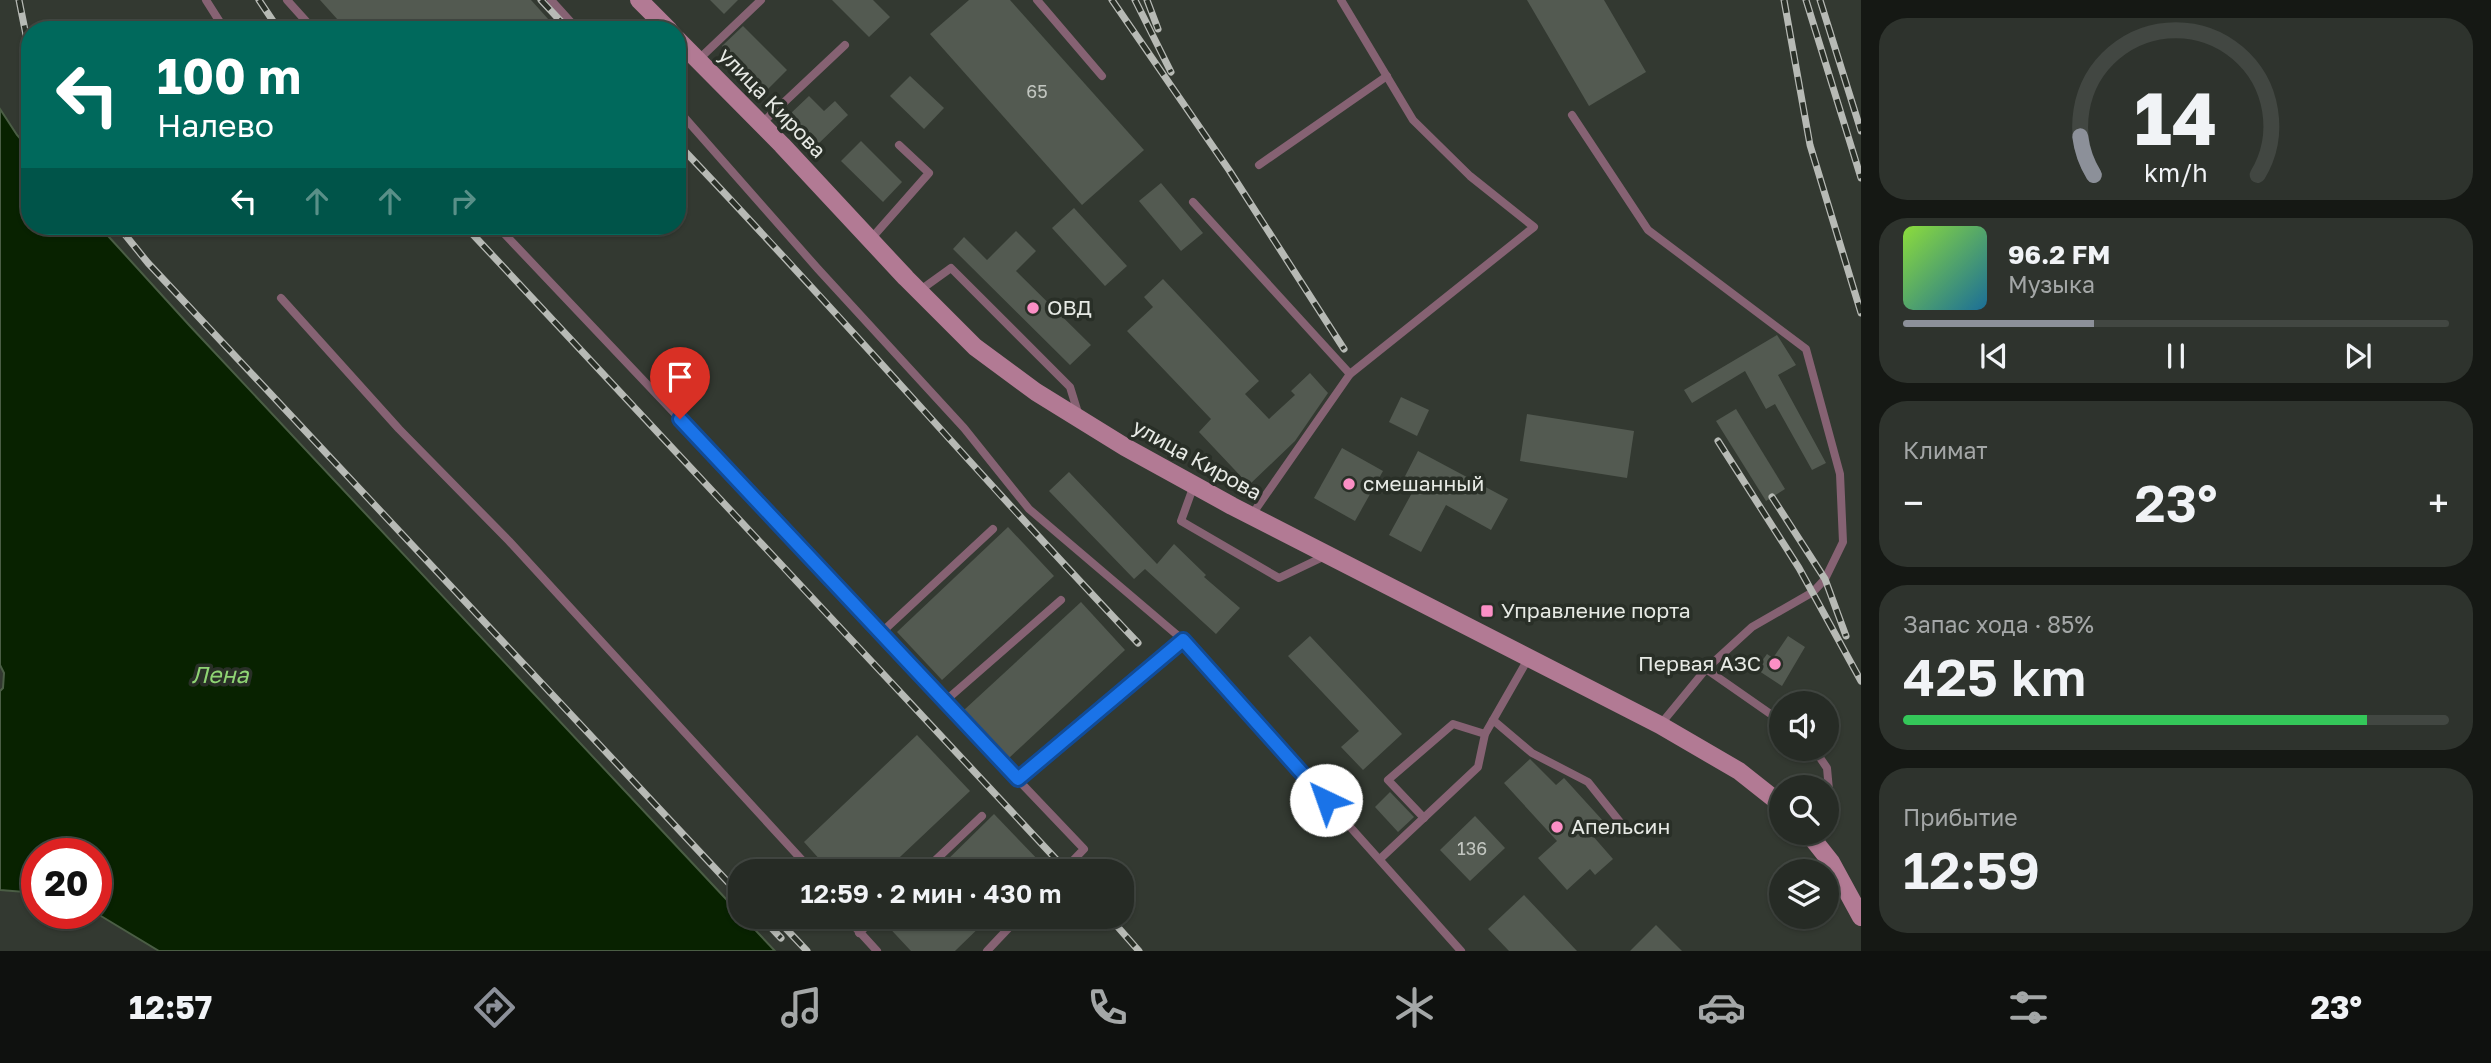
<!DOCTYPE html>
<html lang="ru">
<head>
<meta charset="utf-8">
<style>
  body { margin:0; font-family:"Golos Text",sans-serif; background:#2e332d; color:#f1f3f6; height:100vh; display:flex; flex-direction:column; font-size:26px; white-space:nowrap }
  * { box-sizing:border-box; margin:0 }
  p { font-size:23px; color:#a4a7a7 }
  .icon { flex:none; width:38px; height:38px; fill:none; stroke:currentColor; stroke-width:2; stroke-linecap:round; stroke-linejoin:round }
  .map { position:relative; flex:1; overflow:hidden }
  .drawer { display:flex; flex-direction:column; gap:18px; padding:18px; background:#151814; width:630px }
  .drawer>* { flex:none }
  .banner { position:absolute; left:21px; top:21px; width:665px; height:214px; border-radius:28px; box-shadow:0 2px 5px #0004,0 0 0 2px #424742; background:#00695c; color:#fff; overflow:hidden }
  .fabs { position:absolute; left:1769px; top:691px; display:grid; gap:14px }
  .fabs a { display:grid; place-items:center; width:70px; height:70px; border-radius:50%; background:#262b25; box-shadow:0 2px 5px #0004,0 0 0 2px #424742; font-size:35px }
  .speed { position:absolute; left:21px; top:838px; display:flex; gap:14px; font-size:35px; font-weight:700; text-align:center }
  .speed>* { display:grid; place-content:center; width:91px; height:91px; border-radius:50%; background:#262b25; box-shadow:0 2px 5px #0004,0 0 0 2px #424742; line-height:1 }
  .speed .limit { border:10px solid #d22; background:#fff; color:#111 }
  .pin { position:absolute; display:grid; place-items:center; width:60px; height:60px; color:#fff; margin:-72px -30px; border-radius:50% 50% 50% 0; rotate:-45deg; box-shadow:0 0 7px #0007 }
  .pin .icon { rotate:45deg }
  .me { position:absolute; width:77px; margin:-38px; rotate:318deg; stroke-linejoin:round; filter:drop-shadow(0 0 5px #0008) }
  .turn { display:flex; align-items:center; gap:24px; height:147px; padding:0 21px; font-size:32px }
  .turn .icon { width:91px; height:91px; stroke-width:2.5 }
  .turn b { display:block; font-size:49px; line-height:60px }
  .lanes { display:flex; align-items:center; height:66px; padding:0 21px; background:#0003; justify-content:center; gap:35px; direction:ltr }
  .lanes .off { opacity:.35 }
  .big { font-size:52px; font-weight:600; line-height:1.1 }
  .drawer .widget { flex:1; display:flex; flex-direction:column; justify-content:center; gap:10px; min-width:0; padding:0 24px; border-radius:28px; background:#2e332d }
  .drawer .dial { align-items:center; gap:0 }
  .dial svg { height:182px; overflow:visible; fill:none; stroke:#424742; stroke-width:7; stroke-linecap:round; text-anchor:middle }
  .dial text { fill:#f1f3f6; stroke:none }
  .song { display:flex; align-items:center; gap:21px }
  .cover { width:84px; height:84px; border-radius:10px; background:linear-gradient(135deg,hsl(90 70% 55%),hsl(200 70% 35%)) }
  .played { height:7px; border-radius:4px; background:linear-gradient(90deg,#8c9099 35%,#424742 35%) }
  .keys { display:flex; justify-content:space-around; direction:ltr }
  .heat { display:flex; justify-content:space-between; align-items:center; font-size:38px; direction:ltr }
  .charge { height:10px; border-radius:5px; background:linear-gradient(90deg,#34c759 85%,#424742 0) }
  .trip { position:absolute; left:728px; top:859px; width:406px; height:70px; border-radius:28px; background:#262b25; box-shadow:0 2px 5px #0004,0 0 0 2px #424742; font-weight:600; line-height:70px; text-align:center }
  .dock { display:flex; height:112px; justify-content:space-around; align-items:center; background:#0f110f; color:#a4a7a7 }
  .dock .icon { width:49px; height:49px }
  .dock .active { color:#8c9099 }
  .dock b { font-size:32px; color:#f1f3f6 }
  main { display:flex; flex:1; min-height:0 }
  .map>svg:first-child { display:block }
</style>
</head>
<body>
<main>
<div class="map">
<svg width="1861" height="951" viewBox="0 0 1861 951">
  <rect width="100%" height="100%" fill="#333931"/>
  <polygon fill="#082200" stroke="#4b5e45" stroke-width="2" points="0,109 17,135 30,150 30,226 99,226 189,325 740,914 740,917 743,917 775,951 159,951 96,913 96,854 37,854 37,893 0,890 0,691 3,688 4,673 0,665"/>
  <g fill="#535a51">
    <polygon points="320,0 531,0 558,30 347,30"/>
    <polygon points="710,0 738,0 724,14"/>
    <polygon points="832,0 873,0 890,17 869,37"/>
    <polygon points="969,0 1010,0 1144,150 1082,205 930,34"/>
    <polygon points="1527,0 1604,0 1646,72 1589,106"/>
    <polygon points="743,26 787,70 767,90 722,46"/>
    <polygon points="910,76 944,108 924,129 890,96"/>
    <polygon points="809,96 824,111 835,101 848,115 817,145 789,115"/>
    <polygon points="861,141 902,182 883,202 841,161"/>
    <polygon points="1161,183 1203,233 1181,251 1139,201"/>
    <polygon points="1074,208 1127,266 1105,286 1052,228"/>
    <polygon points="1016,231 1036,251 1016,271 1091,345 1070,365 953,249 964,237 987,260"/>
    <polygon points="1163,279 1259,381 1245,394 1269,419 1295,395 1291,391 1310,373 1328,393 1295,441 1249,485 1199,432 1211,419 1127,331 1153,307 1144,297"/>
    <polygon points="1777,335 1796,365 1778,375 1826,463 1812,470 1775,404 1766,409 1745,371 1692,403 1684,390"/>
    <polygon points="1401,397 1429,410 1417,436 1389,422"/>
    <polygon points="1736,409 1785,489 1766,501 1716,421"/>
    <polygon points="1527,414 1634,431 1627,478 1520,461"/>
    <polygon points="1342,448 1383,471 1355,521 1314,498"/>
    <polygon points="1418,451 1508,499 1491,530 1446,505 1421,552 1389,535 1413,491 1401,484"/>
    <polygon points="1069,472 1157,564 1174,544 1206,575 1204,577 1240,608 1216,634 1145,569 1134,579 1049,491"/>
    <polygon points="1008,527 1054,576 942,680 897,632"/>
    <polygon points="1081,602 1125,650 1009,758 964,710"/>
    <polygon points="1310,636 1402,734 1363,770 1341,747 1359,731 1288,656"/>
    <polygon points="1788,636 1805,647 1782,686 1756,669 1767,654 1773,658"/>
    <polygon points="917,735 970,791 884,872 831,872 804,842"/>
    <polygon points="1530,759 1556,785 1564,778 1605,823 1592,835 1613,859 1595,875 1590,869 1567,890 1538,858 1557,841 1504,783"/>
    <polygon points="1390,792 1414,817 1398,832 1375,807"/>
    <polygon points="994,814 1043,865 1037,872 935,872"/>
    <polygon points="1475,816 1505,848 1470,881 1440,850"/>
    <polygon points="1524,895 1577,951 1509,951 1488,929"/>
    <polygon points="882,917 990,917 955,951 911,951 882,920"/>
    <polygon points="1656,925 1682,951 1630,951"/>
  </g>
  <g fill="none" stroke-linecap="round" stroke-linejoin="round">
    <g stroke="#866273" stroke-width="8">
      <polyline points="206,0 225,30"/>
      <polyline points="287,0 314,30"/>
      <polyline points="551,0 578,30"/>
      <polyline points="1037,0 1102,76"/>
      <polyline points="1341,0 1413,120 1470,176 1534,227 1350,374"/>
      <polyline points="698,60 761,0"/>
      <polyline points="677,109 818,269 964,428 1029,509 1183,640"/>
      <polyline points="1572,115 1648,230 1806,349 1840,474 1843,542 1825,579 1813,592 1752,627 1706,669 1660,725"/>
      <polyline points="761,124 845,45"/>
      <polyline points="1259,165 1387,76"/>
      <polyline points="1193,202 1350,374 1251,516"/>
      <polyline points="497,226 882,632 944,702 1084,849 1062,872"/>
      <polyline points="870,240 929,173 899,145"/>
      <polyline points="919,291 951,268 1070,387 1079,416"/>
      <polyline points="281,298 399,429 509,541 813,872"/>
      <polyline points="1194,485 1181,521 1279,578 1325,556"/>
      <polyline points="882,632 993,529"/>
      <polyline points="1706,669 1782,722"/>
      <polyline points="944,702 1061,600"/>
      <polyline points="1493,720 1532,753 1588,782 1628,832"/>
      <polyline points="1814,749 1827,768 1830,801 1827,813"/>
      <polyline points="1018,779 1183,640 1461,951"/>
      <polyline points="1424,818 1388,780 1453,724 1485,734"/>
      <polyline points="1380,859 1478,767 1485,734 1528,659"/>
      <polyline points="923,872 982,816"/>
      <polyline points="846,917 877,951"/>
      <polyline points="859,933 876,917"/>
      <polyline points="987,951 1019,917"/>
    </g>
    <g stroke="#b27a94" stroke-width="18">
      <polyline points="639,0 669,30"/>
      <polyline points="677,39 782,145 906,278 975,347 1036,392 1125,447 1232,506 1660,725 1739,771 1782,805"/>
      <polyline points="1808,833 1831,862 1861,917"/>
    </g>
    <defs>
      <g id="rail">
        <polyline points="19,0 30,55"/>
        <polyline points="259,0 279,30"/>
        <polyline points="541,0 569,30"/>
        <polyline points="1112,0 1229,170 1344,349"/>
        <polyline points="1135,0 1171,72"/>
        <polyline points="1147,0 1158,29"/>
        <polyline points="1784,0 1810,145 1861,313"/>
        <polyline points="1806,0 1861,178"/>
        <polyline points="1820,0 1861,131"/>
        <path d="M677 143C834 307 982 479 1138 643"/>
        <polyline points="118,226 148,263 740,895"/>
        <polyline points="465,226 1068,872"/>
        <polyline points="1718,441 1799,568 1861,681"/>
        <polyline points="1772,497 1825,579 1846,636"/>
        <polyline points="761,917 781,938"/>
        <polyline points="775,917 807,951"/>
        <polyline points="1109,917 1139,951"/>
      </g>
    </defs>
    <use href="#rail" stroke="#b7bab5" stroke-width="7"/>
    <use href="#rail" stroke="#292f27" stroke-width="4.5" stroke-dasharray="13" stroke-linecap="butt"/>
  </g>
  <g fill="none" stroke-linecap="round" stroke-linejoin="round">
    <defs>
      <polyline id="route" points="680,419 1018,779 1183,640 1326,800"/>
    </defs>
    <use href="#route" stroke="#114b97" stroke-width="18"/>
    <use href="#route" stroke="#1a73e8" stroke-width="12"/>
  </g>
  <g fill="#fb8fc5" stroke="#292f27" stroke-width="2.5">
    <circle cx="1033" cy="308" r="7"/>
    <circle cx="1349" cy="484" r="7"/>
    <rect x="1480" y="604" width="14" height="14" rx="3.5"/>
    <circle cx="1775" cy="664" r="7"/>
    <circle cx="1557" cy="827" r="7"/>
  </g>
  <g text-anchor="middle" stroke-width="7" stroke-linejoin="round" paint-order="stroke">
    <g font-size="18" fill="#c2c6c0">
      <text x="1037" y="98">65</text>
      <text x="1472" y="855">136</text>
    </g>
    <g font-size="21" fill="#e7eae5" stroke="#292f27">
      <text transform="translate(772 103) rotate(46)" y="7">улица Кирова</text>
      <text transform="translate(1197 460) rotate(29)" y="7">улица Кирова</text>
    </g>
    <g font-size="21" fill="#e7eae5" stroke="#292f27" text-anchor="start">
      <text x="1047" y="315">ОВД</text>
      <text x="1363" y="491">смешанный</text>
      <text x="1501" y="618">Управление порта</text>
      <text x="1761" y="671" text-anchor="end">Первая АЗС</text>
      <text x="1571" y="834">Апельсин</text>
    </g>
    <g font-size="23" font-style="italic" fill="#8fd474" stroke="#292f27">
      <text x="220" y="683">Лена</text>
    </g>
  </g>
</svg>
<div class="fabs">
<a><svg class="icon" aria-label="sound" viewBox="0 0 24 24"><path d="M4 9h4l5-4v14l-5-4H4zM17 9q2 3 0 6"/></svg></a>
<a><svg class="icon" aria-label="search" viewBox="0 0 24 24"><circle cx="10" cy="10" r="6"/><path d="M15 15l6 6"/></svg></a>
<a><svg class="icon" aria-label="layers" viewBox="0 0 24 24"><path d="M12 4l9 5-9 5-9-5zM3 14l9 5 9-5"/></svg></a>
</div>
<div class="speed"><div class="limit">20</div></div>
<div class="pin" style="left:680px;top:419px;background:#d93025"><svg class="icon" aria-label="arrive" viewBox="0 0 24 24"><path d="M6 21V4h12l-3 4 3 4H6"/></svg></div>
<svg class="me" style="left:1326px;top:800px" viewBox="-20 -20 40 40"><circle r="19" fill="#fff"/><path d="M0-13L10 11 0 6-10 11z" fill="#1a73e8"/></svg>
<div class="trip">12:59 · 2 мин · 430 m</div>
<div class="banner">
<div class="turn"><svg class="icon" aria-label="left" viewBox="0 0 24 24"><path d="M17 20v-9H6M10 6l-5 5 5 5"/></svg><div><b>100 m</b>Налево</div></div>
<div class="lanes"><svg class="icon" aria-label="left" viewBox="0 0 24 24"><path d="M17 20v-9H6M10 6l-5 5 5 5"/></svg><svg class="icon off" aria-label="ahead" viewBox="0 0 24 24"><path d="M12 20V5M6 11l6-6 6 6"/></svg><svg class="icon off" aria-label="ahead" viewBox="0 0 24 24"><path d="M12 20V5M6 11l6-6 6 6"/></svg><svg class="icon off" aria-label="right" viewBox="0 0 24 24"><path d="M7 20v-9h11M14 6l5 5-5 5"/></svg></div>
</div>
</div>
<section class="drawer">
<div class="widget dial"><svg viewBox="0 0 100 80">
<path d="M14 69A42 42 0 1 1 86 69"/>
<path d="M14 69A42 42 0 0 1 8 52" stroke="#8c9099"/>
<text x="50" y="56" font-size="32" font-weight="700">14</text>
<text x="50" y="72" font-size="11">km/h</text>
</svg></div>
<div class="widget">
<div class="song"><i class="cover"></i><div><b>96.2 FM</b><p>Музыка</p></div></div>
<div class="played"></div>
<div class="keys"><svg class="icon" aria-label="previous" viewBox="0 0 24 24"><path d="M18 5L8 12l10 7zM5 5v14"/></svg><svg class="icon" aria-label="pause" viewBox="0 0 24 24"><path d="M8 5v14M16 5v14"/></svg><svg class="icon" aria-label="next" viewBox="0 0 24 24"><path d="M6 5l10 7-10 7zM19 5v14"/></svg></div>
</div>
<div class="widget"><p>Климат</p>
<div class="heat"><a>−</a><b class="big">23°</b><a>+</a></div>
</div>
<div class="widget"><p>Запас хода · 85%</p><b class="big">425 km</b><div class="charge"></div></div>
<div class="widget"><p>Прибытие</p><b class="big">12:59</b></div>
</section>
</main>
<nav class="dock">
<b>12:57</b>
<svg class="icon active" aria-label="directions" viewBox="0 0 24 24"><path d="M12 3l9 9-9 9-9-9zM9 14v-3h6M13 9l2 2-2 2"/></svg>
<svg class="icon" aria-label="music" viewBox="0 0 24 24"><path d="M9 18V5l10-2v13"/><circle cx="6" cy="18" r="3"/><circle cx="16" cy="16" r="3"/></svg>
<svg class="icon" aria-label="phone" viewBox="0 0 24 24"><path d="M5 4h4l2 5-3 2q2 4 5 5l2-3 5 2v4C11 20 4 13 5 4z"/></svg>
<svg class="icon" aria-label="climate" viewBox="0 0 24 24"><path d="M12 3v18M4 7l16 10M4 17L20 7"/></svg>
<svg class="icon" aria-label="car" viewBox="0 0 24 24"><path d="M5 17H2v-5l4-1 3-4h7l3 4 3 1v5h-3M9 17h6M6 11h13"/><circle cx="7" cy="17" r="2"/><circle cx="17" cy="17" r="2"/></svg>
<svg class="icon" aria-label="filters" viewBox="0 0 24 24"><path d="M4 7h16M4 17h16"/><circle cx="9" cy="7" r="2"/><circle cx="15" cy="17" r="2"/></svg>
<b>23°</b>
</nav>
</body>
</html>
